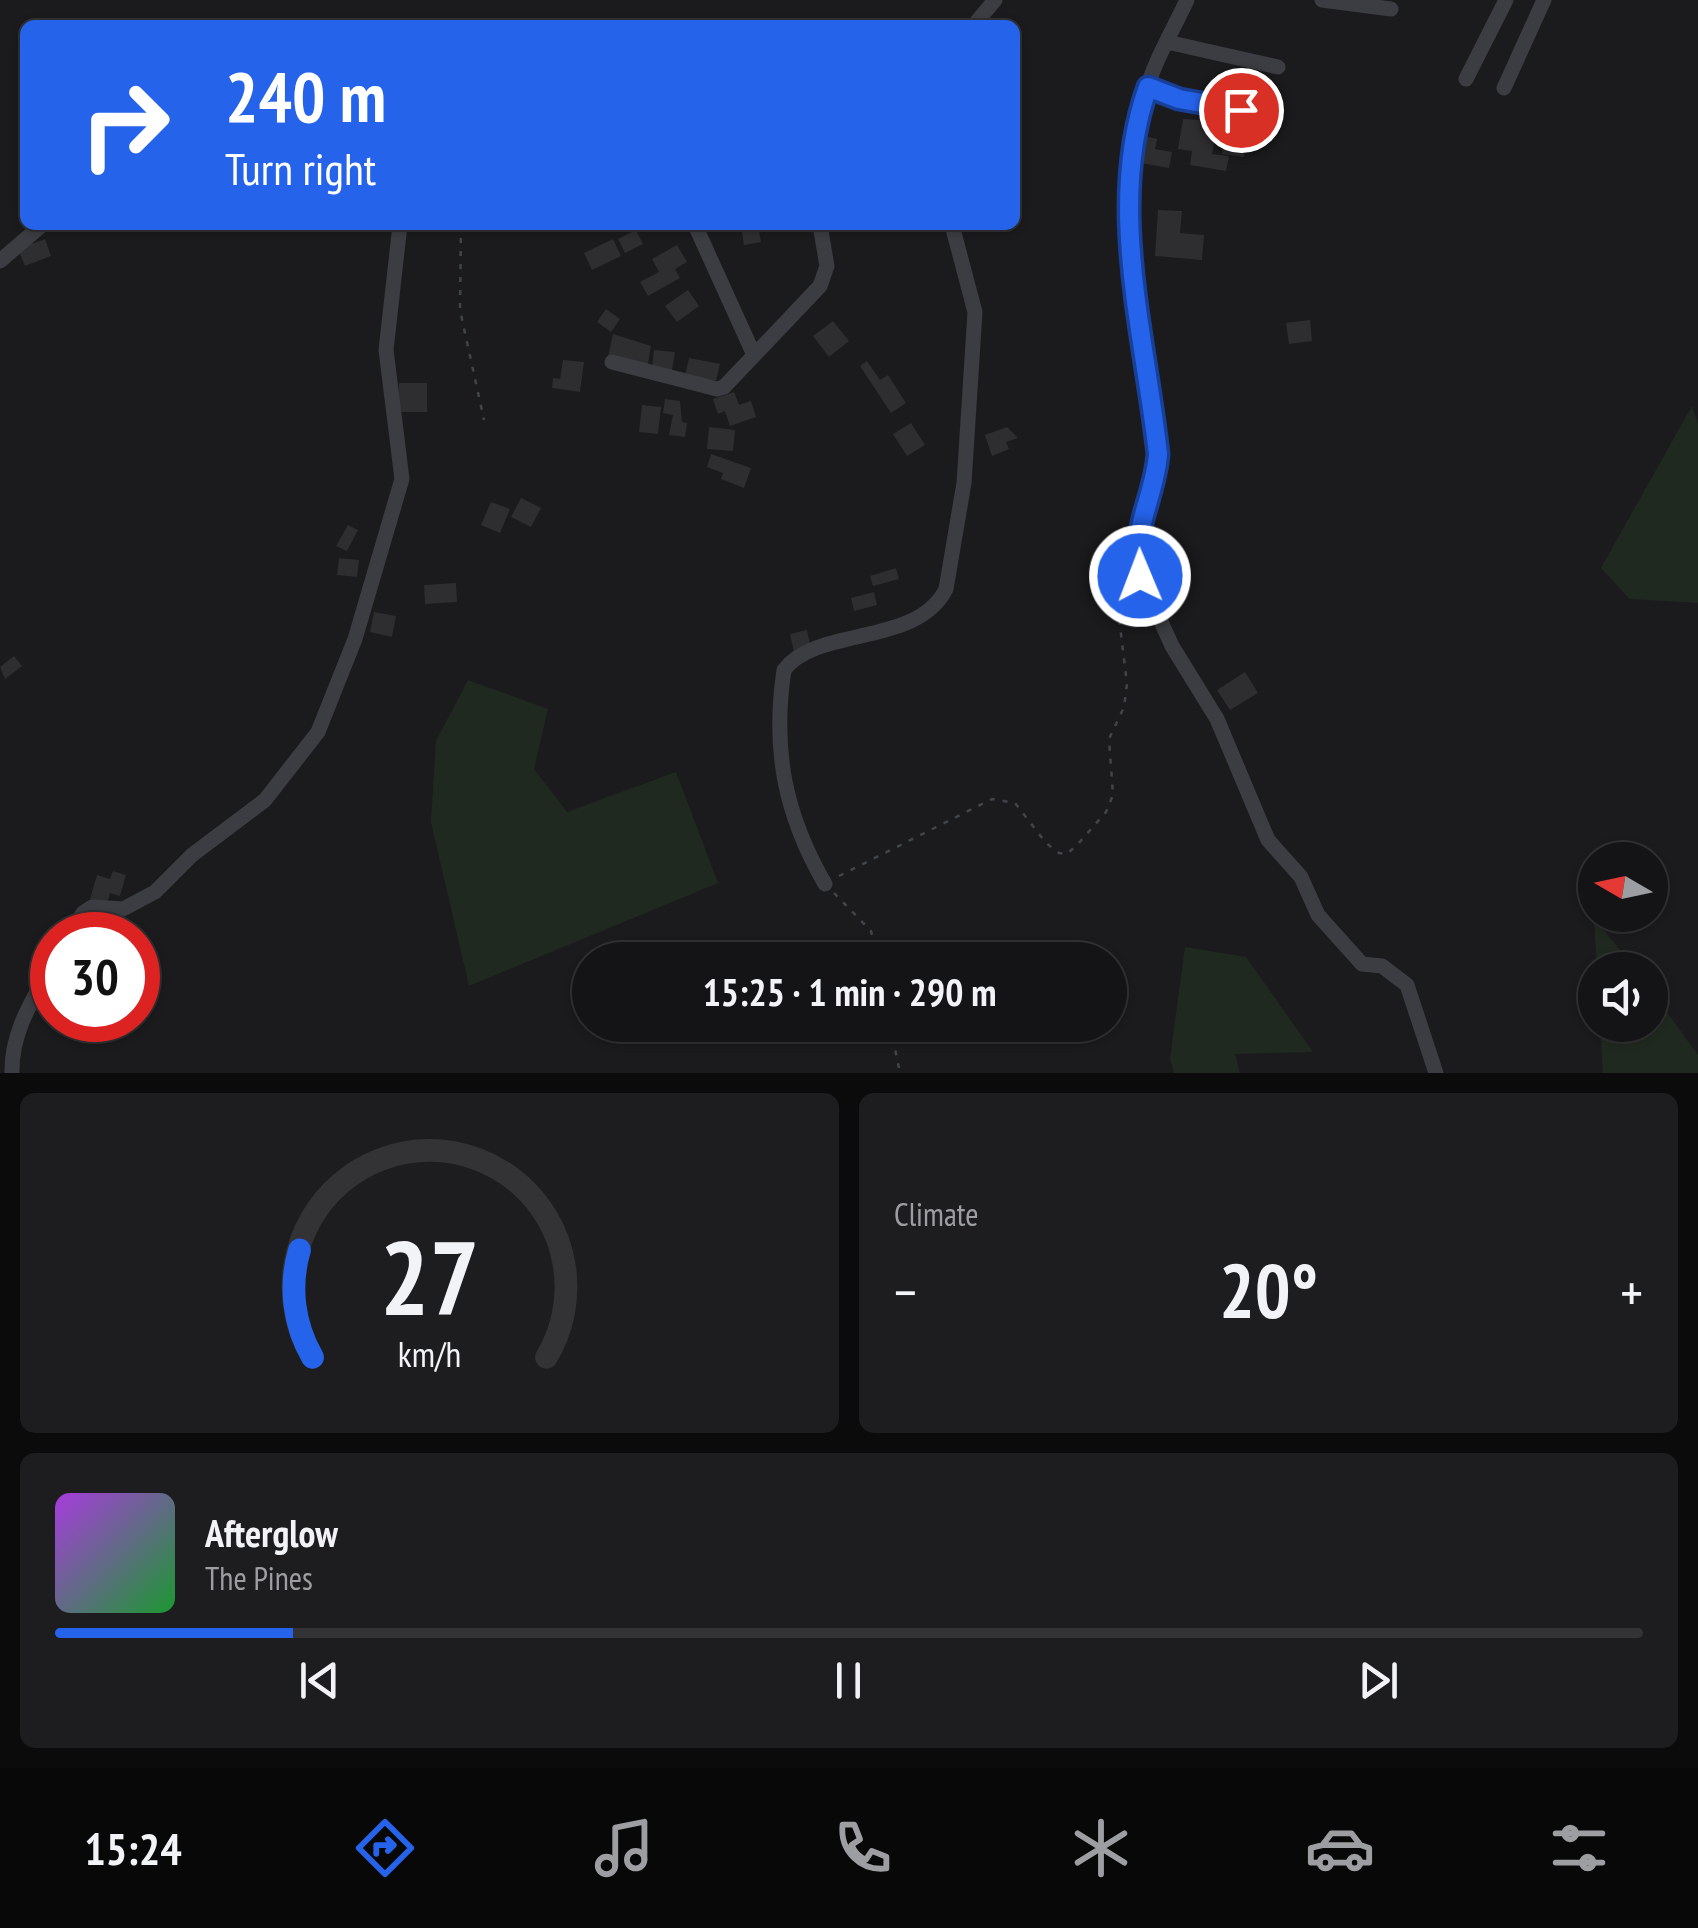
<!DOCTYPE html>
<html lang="en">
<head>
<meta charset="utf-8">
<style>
  body { margin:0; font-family:"PT Sans Narrow",sans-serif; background:#1d1d1f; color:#f1f3f6; height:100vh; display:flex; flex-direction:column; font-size:38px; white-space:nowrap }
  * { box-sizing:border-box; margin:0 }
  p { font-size:32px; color:#9d9ea1 }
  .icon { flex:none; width:55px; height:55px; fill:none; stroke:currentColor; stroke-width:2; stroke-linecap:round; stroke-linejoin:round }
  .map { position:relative; height:1073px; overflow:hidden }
  .drawer { display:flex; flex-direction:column; gap:20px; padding:20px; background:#0b0b0c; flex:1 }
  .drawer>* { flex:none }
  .hud { position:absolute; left:20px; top:20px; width:1000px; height:210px; border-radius:15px; box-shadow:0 2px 8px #0004,0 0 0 2px #333335; background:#2563eb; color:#fff; overflow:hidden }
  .needle { width:65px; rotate:279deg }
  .buttons { position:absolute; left:1578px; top:842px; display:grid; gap:20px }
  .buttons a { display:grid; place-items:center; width:90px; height:90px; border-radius:50%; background:#141416; box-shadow:0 2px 8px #0004,0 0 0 2px #333335; font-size:50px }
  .speed { position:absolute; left:30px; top:912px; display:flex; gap:20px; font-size:50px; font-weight:700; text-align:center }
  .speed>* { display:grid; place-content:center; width:130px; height:130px; border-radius:50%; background:#141416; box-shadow:0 2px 8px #0004,0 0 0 2px #333335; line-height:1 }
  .speed .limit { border:15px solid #d22; background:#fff; color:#111 }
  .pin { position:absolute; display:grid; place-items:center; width:85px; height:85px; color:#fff; margin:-42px; border:5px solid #fff; border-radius:50%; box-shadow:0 2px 10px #0007 }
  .me { position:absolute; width:110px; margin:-55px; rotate:359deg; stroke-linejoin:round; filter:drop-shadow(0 0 8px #0008) }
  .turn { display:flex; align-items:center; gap:35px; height:210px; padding:0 40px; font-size:45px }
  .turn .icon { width:130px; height:130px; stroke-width:2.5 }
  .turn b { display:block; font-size:70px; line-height:85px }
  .big { font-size:75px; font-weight:700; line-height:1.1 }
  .drawer .widget { flex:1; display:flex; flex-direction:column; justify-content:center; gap:15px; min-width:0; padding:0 35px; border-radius:15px; background:#1d1d1f }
  .drawer .dial { align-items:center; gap:0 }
  .dial svg { height:260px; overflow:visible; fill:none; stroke:#333335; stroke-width:7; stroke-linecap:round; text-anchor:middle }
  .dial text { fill:#f1f3f6; stroke:none }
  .song { display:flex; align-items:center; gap:30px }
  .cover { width:120px; height:120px; border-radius:15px; background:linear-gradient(135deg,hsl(280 70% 55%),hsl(130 70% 35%)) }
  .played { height:10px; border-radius:5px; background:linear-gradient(90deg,#2563eb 15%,#333335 15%) }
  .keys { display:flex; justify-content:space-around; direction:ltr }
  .heat { display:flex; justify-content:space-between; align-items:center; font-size:55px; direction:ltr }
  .drawer .tiles { flex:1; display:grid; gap:20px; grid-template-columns:1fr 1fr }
  .widget:last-child { grid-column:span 2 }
  .trip { position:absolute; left:572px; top:942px; width:555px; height:100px; border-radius:50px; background:#141416; box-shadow:0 2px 8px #0004,0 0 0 2px #333335; font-weight:700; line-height:100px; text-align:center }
  .menu { display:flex; height:160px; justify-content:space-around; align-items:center; background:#080809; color:#9d9ea1 }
  .menu .icon { width:70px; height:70px }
  .menu .selected { color:#2563eb }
  .menu b { font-size:45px; color:#f1f3f6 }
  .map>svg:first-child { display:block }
</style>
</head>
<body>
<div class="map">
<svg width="1698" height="1073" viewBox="0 0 1698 1073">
  <rect width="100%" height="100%" fill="#1b1b1d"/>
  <g fill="#202920">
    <polygon points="1692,406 1698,424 1698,603 1630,599 1601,568"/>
    <polygon points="468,680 548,709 534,769 567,812 676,772 718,883 469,986 431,822 436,741"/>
    <polygon points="1594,918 1636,970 1597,970"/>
    <polygon points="1185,947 1246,957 1313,1052 1235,1054 1240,1073 1174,1073 1170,1059"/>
    <polygon points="1650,989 1698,1055 1698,1073 1603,1073 1600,1025 1650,1025"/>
  </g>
  <g fill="#2e2e31">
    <polygon points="1183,119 1219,121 1212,154 1229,156 1226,171 1190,165 1192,151 1178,149"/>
    <polygon points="1226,125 1247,128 1244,157 1222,154"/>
    <polygon points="1139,135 1157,139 1155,149 1172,152 1169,168 1135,162"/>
    <polygon points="1158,210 1182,211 1180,233 1204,235 1202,260 1155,256"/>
    <polygon points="741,225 758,225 761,242 744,245"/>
    <polygon points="636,230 643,244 625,253 618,239"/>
    <polygon points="45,239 51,256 25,266 18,249"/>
    <polygon points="613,239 621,256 592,270 584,253"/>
    <polygon points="677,245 687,262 675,269 680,278 648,296 640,282 659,272 652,259"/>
    <polygon points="688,290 699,306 677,322 665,306"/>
    <polygon points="606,309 620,319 611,332 597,322"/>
    <polygon points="1310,320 1312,341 1289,344 1286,323"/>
    <polygon points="833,321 849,341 829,357 813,336"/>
    <polygon points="613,334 651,346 648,364 608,357"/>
    <polygon points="654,350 675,352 672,370 652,367"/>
    <polygon points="689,358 720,364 716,381 685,375"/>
    <polygon points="563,360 584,362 580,392 552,388 553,378 560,379"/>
    <polygon points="867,361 880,380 888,375 906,403 891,413 860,366"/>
    <rect x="399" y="383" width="28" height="29"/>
    <polygon points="734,392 739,405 751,401 756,417 730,426 725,411 718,414 713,399"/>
    <polygon points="665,399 680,401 682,422 687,423 685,437 669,435 673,415 663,413"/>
    <polygon points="642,405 661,407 658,434 639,432"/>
    <polygon points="911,423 925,445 907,456 893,434"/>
    <polygon points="709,427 735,430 733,451 707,449"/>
    <polygon points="1007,427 1018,438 1006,442 1009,449 992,456 985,435"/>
    <polygon points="711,454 751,468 744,488 721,479 723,473 707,467"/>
    <polygon points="521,498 541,508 531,527 511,517"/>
    <polygon points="491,502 510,509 500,533 481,525"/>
    <polygon points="348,525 358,530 347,551 336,546"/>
    <polygon points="339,558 359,560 357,577 337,575"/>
    <polygon points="896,568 899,579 873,586 870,576"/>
    <polygon points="456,583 457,602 425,604 424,585"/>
    <polygon points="874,592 877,605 854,611 851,598"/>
    <polygon points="374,612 396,616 392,637 370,632"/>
    <polygon points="807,630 811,649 794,652 790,634"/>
    <polygon points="14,656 22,666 5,679 0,667"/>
    <polygon points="1245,672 1258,693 1230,710 1217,690"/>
    <polygon points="113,871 126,875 120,896 110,893 107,904 90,899 97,875 110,879"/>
  </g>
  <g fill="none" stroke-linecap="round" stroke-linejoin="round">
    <g stroke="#414549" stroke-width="2.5" stroke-dasharray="5 8" stroke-linecap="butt">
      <polyline points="461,225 460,310 484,420"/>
      <polyline points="839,876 992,799 1015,803 1046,843 1059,853 1067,854 1078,844 1106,812 1113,795 1109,739 1124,707 1127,684 1111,551 1124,536"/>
      <polyline points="834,893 871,931 878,960"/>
      <polyline points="890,1025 900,1073"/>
    </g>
    <g stroke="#3b3d42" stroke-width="15">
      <path d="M1187 0C1172 32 1153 63 1144 98 1112 215 1145 336 1158 454L1157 474 1138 531 1140 575 1172 646 1217 719 1268 840 1301 877 1318 915 1362 964 1382 966 1407 985 1436 1073"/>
      <polyline points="1322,0 1391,9"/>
      <polyline points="974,25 995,0"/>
      <polyline points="1167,42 1278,67"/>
      <polyline points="1466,79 1506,0"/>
      <polyline points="1148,87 1179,99 1272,116"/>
      <polyline points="1504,88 1544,0"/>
      <polyline points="695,225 754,355"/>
      <polyline points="0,261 42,225"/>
      <polyline points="612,362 717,389 724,387 820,286 827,266 820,225"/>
      <path d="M825 884C785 815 772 750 784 670 817 626 917 647 946 589L964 483 975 312 952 225"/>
      <polyline points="69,935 83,913 92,907 123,909 155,892 192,855 265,800 318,732 355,639 402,479 386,350 400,225"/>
      <path d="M12 1073C11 1032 33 999 52 965"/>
    </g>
  </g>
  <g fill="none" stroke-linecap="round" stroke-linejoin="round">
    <defs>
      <path id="route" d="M1140 576C1130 531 1155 497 1158 454 1145 335 1106 204 1148 87L1179 99 1241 110"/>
    </defs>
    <use href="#route" stroke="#184099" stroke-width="25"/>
    <use href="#route" stroke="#2563eb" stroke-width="18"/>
  </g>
</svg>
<div class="buttons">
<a><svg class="needle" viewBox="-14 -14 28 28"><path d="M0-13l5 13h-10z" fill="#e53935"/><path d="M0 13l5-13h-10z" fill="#9d9ea1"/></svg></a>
<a><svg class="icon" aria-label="sound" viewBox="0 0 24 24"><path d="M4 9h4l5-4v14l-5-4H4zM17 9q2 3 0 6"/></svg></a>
</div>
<div class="speed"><div class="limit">30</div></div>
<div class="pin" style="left:1241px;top:110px;background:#d93025"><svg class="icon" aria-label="arrive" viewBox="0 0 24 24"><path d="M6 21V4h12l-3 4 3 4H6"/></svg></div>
<svg class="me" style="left:1140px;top:576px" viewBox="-20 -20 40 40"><circle r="17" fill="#2563eb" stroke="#fff" stroke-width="3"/><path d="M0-11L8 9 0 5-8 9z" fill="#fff"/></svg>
<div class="trip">15:25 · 1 min · 290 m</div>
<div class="hud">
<div class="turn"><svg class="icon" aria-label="right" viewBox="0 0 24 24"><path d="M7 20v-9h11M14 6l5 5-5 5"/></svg><div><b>240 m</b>Turn right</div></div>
</div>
</div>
<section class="drawer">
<div class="tiles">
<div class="widget dial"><svg viewBox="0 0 100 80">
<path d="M14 69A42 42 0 1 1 86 69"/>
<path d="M14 69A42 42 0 0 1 10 36" stroke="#2563eb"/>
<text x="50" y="56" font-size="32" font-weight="700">27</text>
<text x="50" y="72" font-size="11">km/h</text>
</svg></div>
<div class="widget"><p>Climate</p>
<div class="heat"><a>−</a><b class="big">20°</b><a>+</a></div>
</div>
<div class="widget">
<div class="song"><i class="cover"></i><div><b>Afterglow</b><p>The Pines</p></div></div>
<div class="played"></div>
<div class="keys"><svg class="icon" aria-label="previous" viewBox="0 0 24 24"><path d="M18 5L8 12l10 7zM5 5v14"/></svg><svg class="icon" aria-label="pause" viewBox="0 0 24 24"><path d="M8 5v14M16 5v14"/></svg><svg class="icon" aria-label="next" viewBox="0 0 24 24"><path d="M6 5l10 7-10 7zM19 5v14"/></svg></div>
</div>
</div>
</section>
<nav class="menu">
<b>15:24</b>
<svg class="icon selected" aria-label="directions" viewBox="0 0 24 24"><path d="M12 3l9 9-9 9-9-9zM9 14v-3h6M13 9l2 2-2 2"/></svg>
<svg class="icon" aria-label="music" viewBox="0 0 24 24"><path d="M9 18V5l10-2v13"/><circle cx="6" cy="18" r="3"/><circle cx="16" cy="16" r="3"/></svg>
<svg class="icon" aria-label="phone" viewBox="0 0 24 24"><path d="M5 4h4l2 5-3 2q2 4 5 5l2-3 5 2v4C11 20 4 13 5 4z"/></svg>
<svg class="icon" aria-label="climate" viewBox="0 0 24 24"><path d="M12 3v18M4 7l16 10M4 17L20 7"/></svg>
<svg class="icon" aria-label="car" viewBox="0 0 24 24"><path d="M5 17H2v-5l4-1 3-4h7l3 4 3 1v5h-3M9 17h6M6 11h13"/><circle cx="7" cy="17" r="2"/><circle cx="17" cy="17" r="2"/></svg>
<svg class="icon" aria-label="filters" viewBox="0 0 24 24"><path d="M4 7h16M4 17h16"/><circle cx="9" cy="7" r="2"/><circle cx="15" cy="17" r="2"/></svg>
</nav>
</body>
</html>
